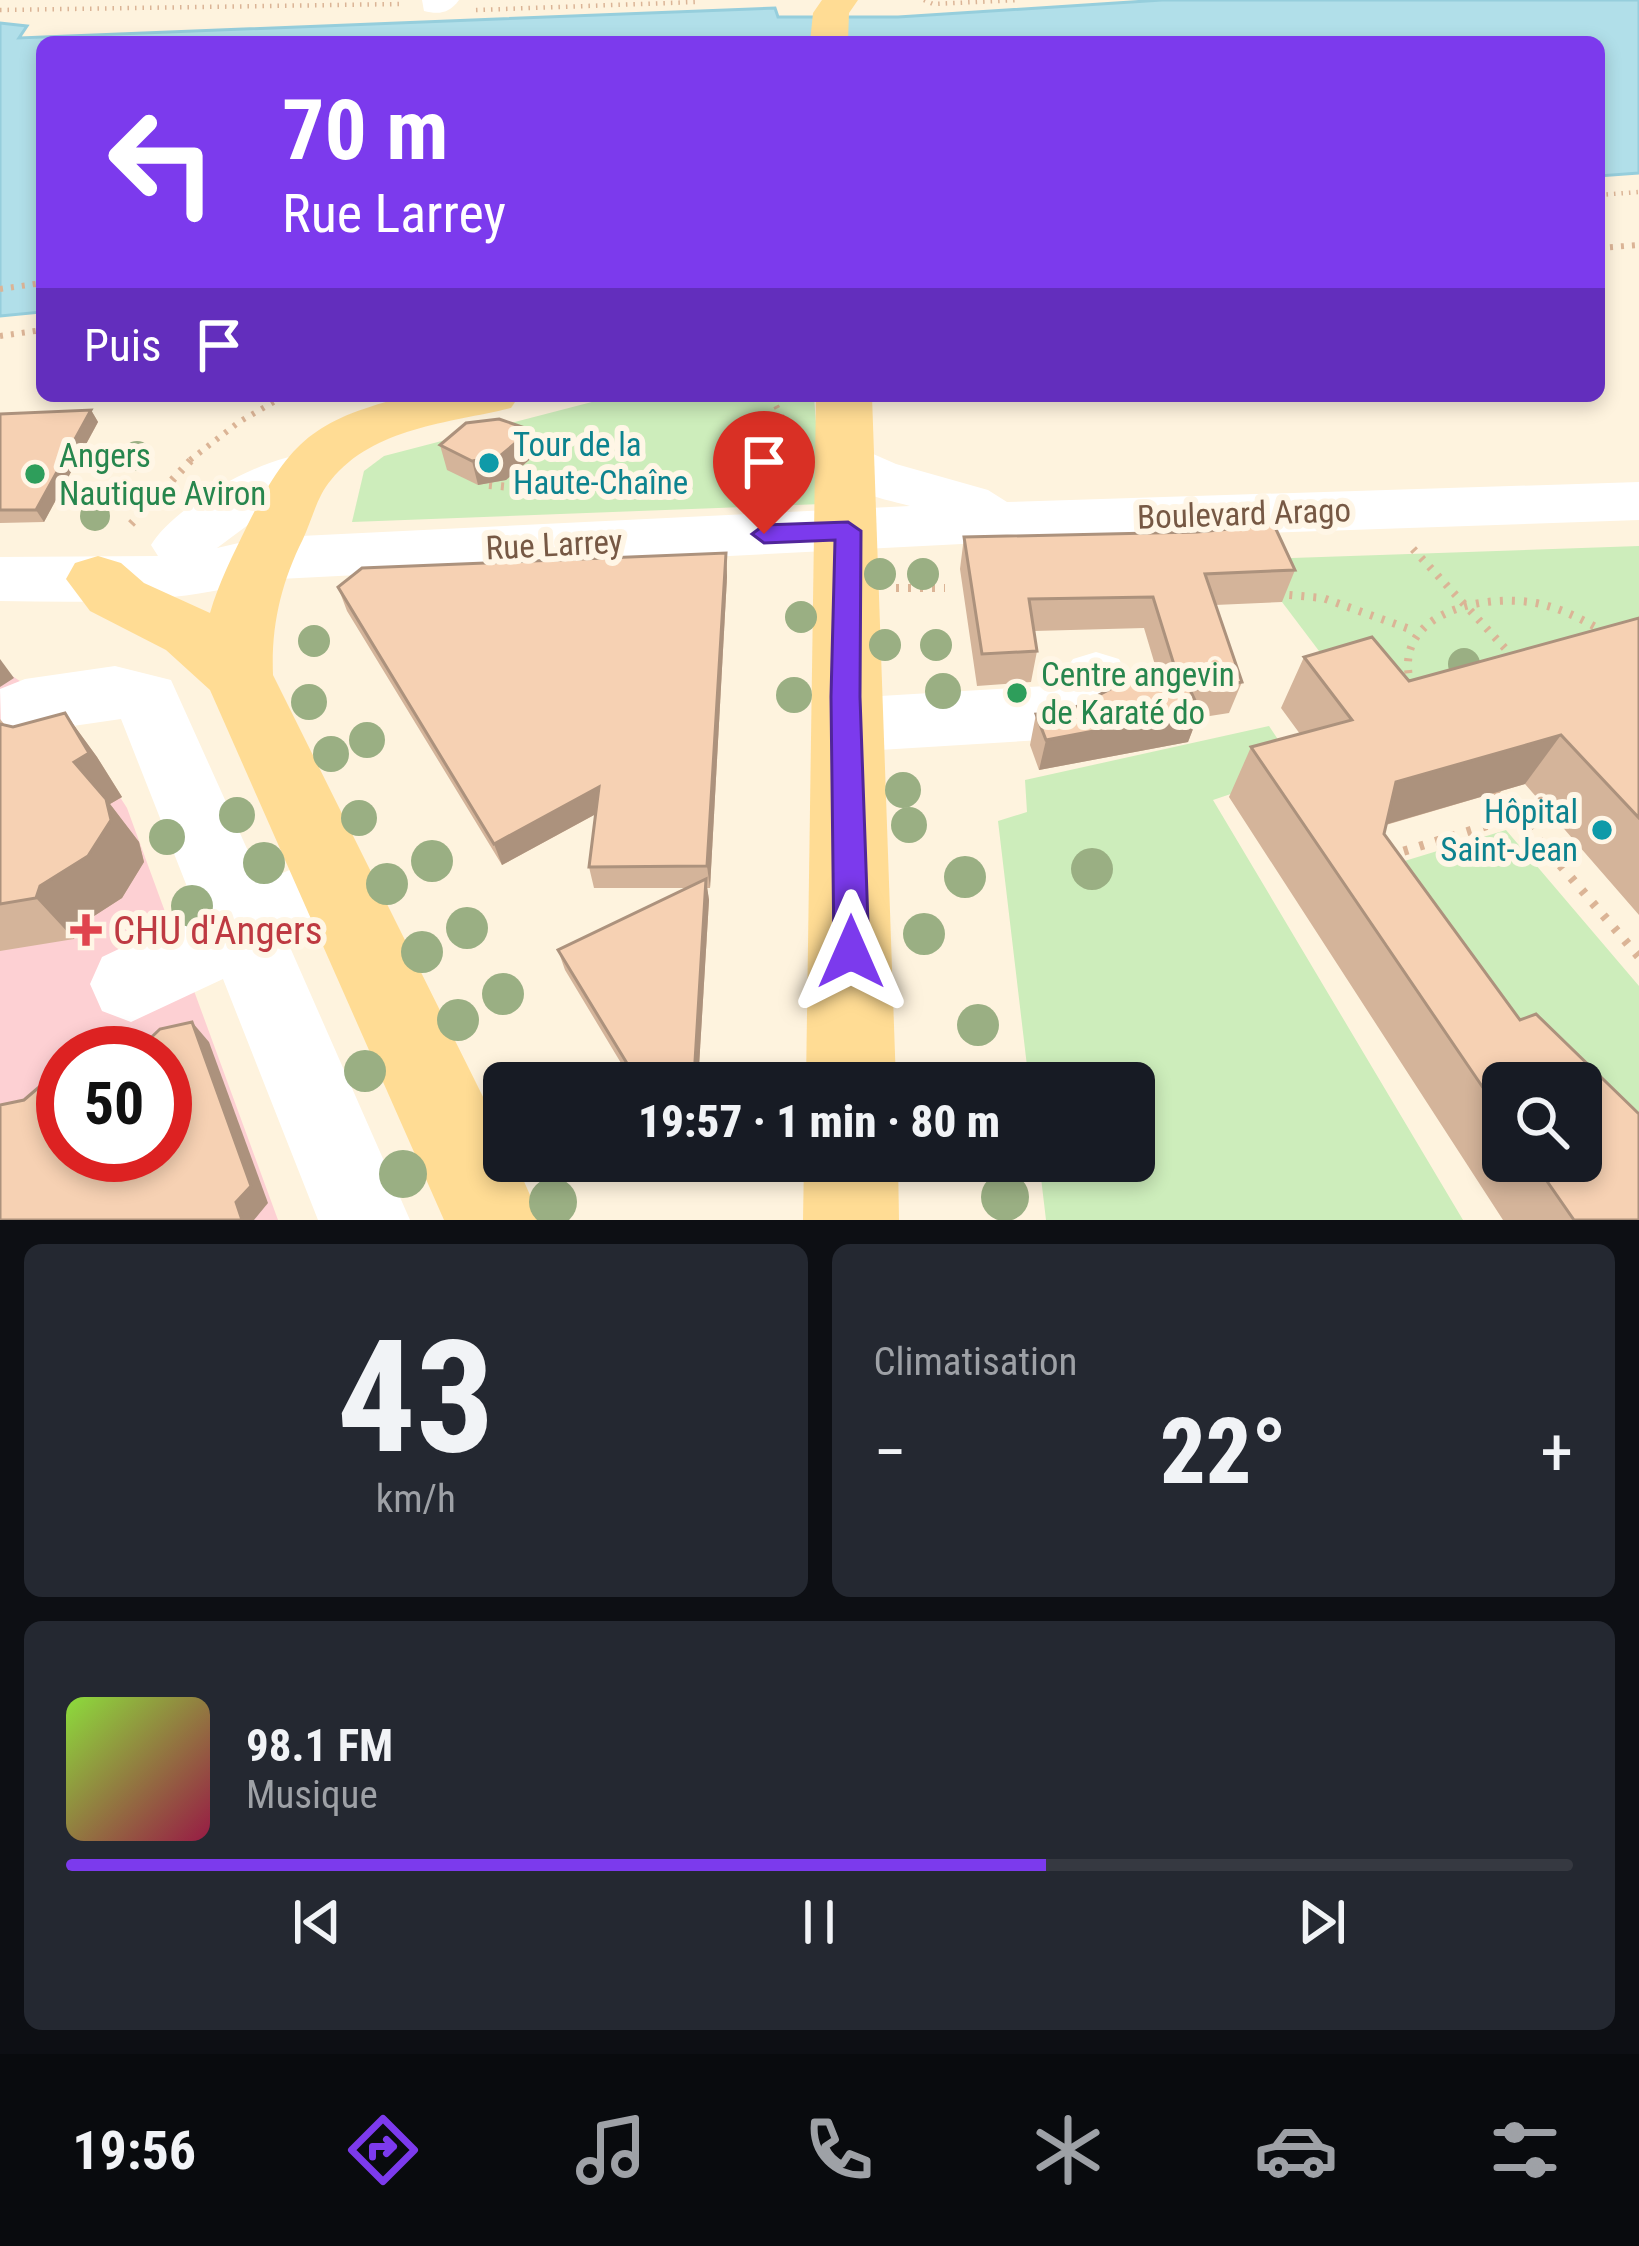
<!DOCTYPE html>
<html lang="fr">
<head>
<meta charset="utf-8">
<style>
  body { margin:0; font-family:"Roboto Condensed",sans-serif; background:#242831; color:#f1f3f6; height:100vh; display:flex; flex-direction:column; font-size:45px; white-space:nowrap }
  * { box-sizing:border-box; margin:0 }
  p { font-size:39px; color:#9ea1a6 }
  .icon { flex:none; width:66px; height:66px; fill:none; stroke:currentColor; stroke-width:2; stroke-linecap:round; stroke-linejoin:round }
  .map { position:relative; height:1220px; overflow:hidden }
  .drawer { display:flex; flex-direction:column; gap:24px; padding:24px; background:#0d0f14; flex:1 }
  .drawer>* { flex:none }
  .banner { position:absolute; left:36px; top:36px; width:1569px; height:366px; border-radius:18px; box-shadow:0 6px 18px #0003; background:#7c3aed; color:#fff; overflow:hidden }
  .tools { position:absolute; left:1482px; top:1062px; display:grid; gap:24px }
  .tools a { display:grid; place-items:center; width:120px; height:120px; border-radius:18px; background:#171b24; box-shadow:0 6px 18px #0003; font-size:60px }
  .speed { position:absolute; left:36px; top:1026px; display:flex; gap:24px; font-size:60px; font-weight:700; text-align:center }
  .speed>* { display:grid; place-content:center; width:156px; height:156px; border-radius:50%; background:#171b24; box-shadow:0 6px 18px #0003; line-height:1 }
  .speed .limit { border:18px solid #d22; background:#fff; color:#111 }
  .pin { position:absolute; display:grid; place-items:center; width:102px; height:102px; color:#fff; margin:-123px -51px; border-radius:50% 50% 50% 0; rotate:-45deg; box-shadow:0 0 12px #0007 }
  .pin .icon { rotate:45deg }
  .me { position:absolute; width:132px; margin:-66px; rotate:0deg; stroke-linejoin:round; filter:drop-shadow(0 0 9px #0008) }
  .turn { display:flex; align-items:center; gap:42px; height:252px; padding:0 48px; font-size:54px }
  .turn .icon { width:156px; height:156px; stroke-width:2.5 }
  .turn b { display:block; font-size:84px; line-height:102px }
  .then { display:flex; align-items:center; height:114px; padding:0 48px; background:#0003; gap:24px; font-size:45px }
  .big { font-size:90px; font-weight:800; line-height:1.1 }
  .drawer .tile { flex:1; display:flex; flex-direction:column; justify-content:center; gap:18px; min-width:0; padding:0 42px; border-radius:18px; background:#242831 }
  .drawer .dial { align-items:center; gap:0 }
  .dial b { font-size:156px; line-height:1 }
  .song { display:flex; align-items:center; gap:36px }
  .cover { width:144px; height:144px; border-radius:18px; background:linear-gradient(135deg,hsl(90 70% 55%),hsl(340 70% 35%)) }
  .played { height:12px; border-radius:6px; background:linear-gradient(90deg,#7c3aed 65%,#363941 65%) }
  .keys { display:flex; justify-content:space-around; direction:ltr }
  .heat { display:flex; justify-content:space-between; align-items:center; font-size:66px; direction:ltr }
  .drawer .tiles { flex:1; display:grid; gap:24px; grid-template-columns:1fr 1fr }
  .tile:last-child { grid-column:span 2 }
  .trip { position:absolute; left:483px; top:1062px; width:672px; height:120px; border-radius:18px; background:#171b24; box-shadow:0 6px 18px #0003; font-weight:800; line-height:120px; text-align:center }
  .dock { display:flex; height:192px; justify-content:space-around; align-items:center; background:#090b0e; color:#9ea1a6 }
  .dock .icon { width:84px; height:84px }
  .dock .selected { color:#7c3aed }
  .dock b { font-size:54px; color:#f1f3f6 }
  .map>svg:first-child { display:block }
</style>
</head>
<body>
<div class="map">
<svg width="1639" height="1220" viewBox="0 0 1639 1220">
  <rect width="100%" height="100%" fill="#fef3de"/>
  <path fill="#fdd0d3" fill-rule="evenodd" d="M0 668 49 700 72 722 127 808 278 1220H0ZM63 1053H165V1155H63Z"/>
  <g fill="#cdedbb">
    <polygon points="615,396 814,396 822,504 352,522 364,471 384,456"/>
    <polygon points="1639,546 1639,686 1347,688 1282,602 1263,559"/>
    <polygon points="1269,726 1299,771 1213,800 1463,1220 1046,1220 1039,1161 1134,1161 1134,1083 1029,1083 998,821 1027,812 1025,780"/>
    <polygon points="1506,830 1639,986 1639,1172 1581,1083 1541,1083 1398,863"/>
  </g>
  <polygon fill="#b1dfe9" stroke="#96cedc" stroke-width="3" points="1162,0 1639,0 1639,173 1599,176 1599,42 42,42 42,312 0,316 0,23 27,26 19,38 775,8 778,17 898,17"/>
  <g fill="none" stroke-linecap="round" stroke-linejoin="round">
    <g stroke="#dbb496" stroke-width="4.5" stroke-dasharray="1.5 6" stroke-linecap="butt">
      <polyline points="924,0 933,4 1019,0"/>
      <polyline points="0,10 401,4"/>
      <polyline points="476,10 696,2"/>
      <polyline points="1599,195 1639,192"/>
    </g>
    <g stroke="#dbb496" stroke-width="6" stroke-dasharray="3 8" stroke-linecap="butt">
      <polyline points="1599,248 1639,245"/>
      <polyline points="0,289 42,283"/>
      <polyline points="0,336 42,330"/>
      <polyline points="771,396 791,435"/>
      <polyline points="190,460 239,422 284,396"/>
    </g>
    <g stroke="#dbb496" stroke-width="8" stroke-dasharray="3 9" stroke-linecap="butt">
      <polyline points="489,485 521,488"/>
      <polyline points="131,524 194,457"/>
      <polyline points="1413,549 1515,659"/>
      <polyline points="896,588 945,588"/>
      <polyline points="1279,589 1289,595 1323,598 1415,631"/>
      <path d="M1411 685C1390 614 1481 593 1536 603 1561 608 1584 620 1606 633"/>
      <polyline points="1492,785 1499,793"/>
    </g>
    <g stroke="#dbb496" stroke-width="9" stroke-dasharray="4.5 12" stroke-linecap="butt">
      <polyline points="1496,790 1639,957"/>
      <polyline points="1388,856 1518,816"/>
    </g>
    <g fill="#fff" fill-rule="evenodd">
      <path d="M422 0H459C450 13 439 15 424 11Z"/>
      <path d="M846 442 896 464 988 490 1007 502 1639 482V520L1001 542 260 580C174 605 88 602 0 601V557L158 556 151 545C175 504 282 443 328 455L336 468 328 481 268 510 217 548 260 538 910 506C877 497 838 491 818 460L826 447Z"/>
      <polygon points="1096,652 1119,659 1129,677 1109,715 1057,739 847,752 823,744 813,725 823,706 847,698 1046,686 1061,677 1073,659"/>
      <polygon points="115,666 171,680 262,882 335,850 362,860 373,884 362,908 289,945 410,1220 318,1220 223,979 131,1022 102,1011 90,984 102,957 197,912 121,719 25,733 1,725 0,689 25,679"/>
    </g>
    <g fill="#ffdc94" fill-rule="evenodd">
      <polygon points="822,0 858,0 849,13 848,42 810,42 813,13"/>
      <path d="M408 396H519L511 408C450 423 374 427 331 480 317 496 312 520 303 539 281 583 271 626 273 675L504 1139V1161H515L541 1220H444L210 690 166 650 90 611 66 579 75 563 98 556 121 563 144 583 210 613C219 582 233 555 247 526 290 440 314 420 408 396Z"/>
      <polygon points="816,396 872,396 896,1083 806,1083"/>
      <polygon points="804,1161 898,1161 899,1220 803,1220"/>
    </g>
  </g>
  <g fill="#9aaf83">
    <circle cx="137" cy="456" r="15"/>
    <circle cx="95" cy="516" r="15"/>
    <circle cx="880" cy="574" r="16"/>
    <circle cx="923" cy="574" r="16"/>
    <circle cx="801" cy="617" r="16"/>
    <circle cx="314" cy="641" r="16"/>
    <circle cx="885" cy="645" r="16"/>
    <circle cx="936" cy="645" r="16"/>
    <circle cx="1464" cy="664" r="16"/>
    <circle cx="943" cy="691" r="18"/>
    <circle cx="794" cy="695" r="18"/>
    <circle cx="309" cy="702" r="18"/>
    <circle cx="367" cy="740" r="18"/>
    <circle cx="331" cy="754" r="18"/>
    <circle cx="903" cy="790" r="18"/>
    <circle cx="237" cy="815" r="18"/>
    <circle cx="359" cy="818" r="18"/>
    <circle cx="909" cy="825" r="18"/>
    <circle cx="167" cy="837" r="18"/>
    <circle cx="432" cy="861" r="21"/>
    <circle cx="264" cy="863" r="21"/>
    <circle cx="1092" cy="869" r="21"/>
    <circle cx="965" cy="877" r="21"/>
    <circle cx="387" cy="884" r="21"/>
    <circle cx="192" cy="906" r="21"/>
    <circle cx="467" cy="928" r="21"/>
    <circle cx="924" cy="934" r="21"/>
    <circle cx="422" cy="952" r="21"/>
    <circle cx="503" cy="994" r="21"/>
    <circle cx="458" cy="1020" r="21"/>
    <circle cx="978" cy="1025" r="21"/>
    <circle cx="365" cy="1071" r="21"/>
    <circle cx="403" cy="1174" r="24"/>
    <circle cx="1005" cy="1197" r="24"/>
    <circle cx="553" cy="1202" r="24"/>
  </g>
  <g fill="#d4b49a" fill-rule="evenodd">
    <polygon points="91,410 98,422 44,522 0,523 0,414"/>
    <polygon points="531,430 536,454 506,480 478,485 447,470 440,445"/>
    <polygon points="964,537 1295,570 1282,602 1215,605 1242,682 1229,713 1197,718 1188,742 1039,770 1030,745 1036,714 1066,712 1158,675 1144,628 1034,631 1037,651 1031,682 977,686 960,569"/>
    <polygon points="726,553 727,577 710,888 707,888 709,900 698,1083 633,1083 565,970 558,950 687,888 594,888 589,867 596,814 502,865 347,611 338,587"/>
    <path d="M1639 618V915L1525 784 1386 825 1384 834 1639 1220H1503L1229 797 1251 747 1300 734 1281 708 1304 657 1409 681ZM1503 1083 1581 1161H1503Z"/>
    <polygon points="65,713 97,757 122,797 110,804 139,842 144,862 122,898 77,927 74,939 0,951 0,719 5,725 13,727"/>
  </g>
  <g fill="#ac927d">
    <polygon points="91,410 98,422 44,522 36,510"/>
    <polygon points="531,430 536,454 506,480 478,485 472,461"/>
    <polygon points="726,553 727,577 710,888 707,866"/>
    <polygon points="0,659 14,678 0,687"/>
    <polygon points="1200,711 1188,742 1039,770 1046,740"/>
    <polygon points="65,713 97,757 122,797 110,804 139,842 144,862 122,898 77,927 74,939 36,898"/>
    <polygon points="1561,735 1525,784 1367,830 1396,782"/>
    <polygon points="599,787 605,809 502,865 494,844"/>
    <polygon points="706,879 709,900 698,1083 675,1083"/>
    <polygon points="192,1022 209,1042 268,1203 254,1220 242,1220 236,1202"/>
  </g>
  <g fill="#f6d1b3" stroke="#ac927d" stroke-width="3">
    <polygon points="91,410 36,510 0,510 0,414"/>
    <polygon points="499,419 531,430 500,456 472,461 440,445 466,423"/>
    <polygon points="1274,525 1295,570 1205,574 1242,682 1190,690 1200,711 1046,740 1036,714 1066,712 1124,682 1176,671 1153,597 1029,599 1037,651 982,654 964,537 1197,532"/>
    <polygon points="726,553 707,866 589,867 599,787 494,844 338,587 362,568"/>
    <polygon points="1639,618 1639,818 1561,735 1396,782 1384,834 1520,1020 1536,1014 1639,1114 1639,1220 1574,1220 1533,1161 1581,1161 1581,1083 1503,1083 1503,1117 1251,747 1352,720 1304,657 1372,637 1409,681"/>
    <polygon points="65,713 89,753 74,762 106,799 111,820 88,856 40,886 36,898 0,904 0,724 13,727"/>
    <polygon points="706,879 694,1078 675,1083 639,1083 558,950"/>
    <polygon points="192,1022 251,1186 236,1202 242,1220 0,1220 0,1105 24,1100 59,1070 63,1073 63,1155 165,1155 165,1053 135,1053 160,1029"/>
  </g>
  <polygon fill="#7c3aed" stroke="#51269a" stroke-width="3" points="848,522 861,531 860,697 869,952 864,963 851,967 839,963 834,952 831,697 835,540 764,543 752,534 764,525"/>
  <g fill="#0f9aa8" stroke="#fff6e6" stroke-width="4.5">
    <circle cx="489" cy="463" r="12"/>
    <circle cx="1602" cy="830" r="12"/>
  </g>
  <g fill="#2e9e5b" stroke="#fff6e6" stroke-width="4.5">
    <circle cx="35" cy="474" r="12"/>
    <circle cx="1017" cy="693" r="12"/>
  </g>
  <path fill="#e0444e" stroke="#fff6e6" stroke-width="4.5" d="M80 912h12v12h12v12h-12v12h-12v-12h-12v-12h12z"/>
  <g text-anchor="middle" stroke-width="12" stroke-linejoin="round" paint-order="stroke">
    <g font-size="33" fill="#0d838f" stroke="#fff6e6" text-anchor="start">
      <text x="513" y="456">Tour de la<tspan x="513" dy="38">Haute-Chaîne</tspan></text>
      <text x="1578" y="823" text-anchor="end">Hôpital<tspan x="1578" dy="38">Saint-Jean</tspan></text>
    </g>
    <g font-size="33" fill="#27864d" stroke="#fff6e6" text-anchor="start">
      <text x="59" y="467">Angers<tspan x="59" dy="38">Nautique Aviron</tspan></text>
      <text x="1041" y="686">Centre angevin<tspan x="1041" dy="38">de Karaté do</tspan></text>
    </g>
    <g font-size="33" fill="#765844" stroke="#fff6e6">
      <text transform="translate(1244 513) rotate(-2)" y="12">Boulevard Arago</text>
      <text transform="translate(554 544) rotate(-3)" y="12">Rue Larrey</text>
    </g>
    <g font-size="39" fill="#be3a42" stroke="#fff6e6" text-anchor="start">
      <text x="113" y="944">CHU d'Angers</text>
    </g>
  </g>
</svg>
<div class="tools">
<a><svg class="icon" aria-label="search" viewBox="0 0 24 24"><circle cx="10" cy="10" r="6"/><path d="M15 15l6 6"/></svg></a>
</div>
<div class="speed"><div class="limit">50</div></div>
<div class="pin" style="left:764px;top:534px;background:#d93025"><svg class="icon" aria-label="arrive" viewBox="0 0 24 24"><path d="M6 21V4h12l-3 4 3 4H6"/></svg></div>
<svg class="me" style="left:851px;top:952px" viewBox="-20 -20 40 40"><path d="M0-17L14 15 0 8-14 15z" fill="#7c3aed" stroke="#fff" stroke-width="4"/></svg>
<div class="trip">19:57 · 1 min · 80 m</div>
<div class="banner">
<div class="turn"><svg class="icon" aria-label="left" viewBox="0 0 24 24"><path d="M17 20v-9H6M10 6l-5 5 5 5"/></svg><div><b>70 m</b>Rue Larrey</div></div>
<div class="then">Puis<svg class="icon" aria-label="arrive" viewBox="0 0 24 24"><path d="M6 21V4h12l-3 4 3 4H6"/></svg></div>
</div>
</div>
<section class="drawer">
<div class="tiles">
<div class="tile dial"><b>43</b><p>km/h</p></div>
<div class="tile"><p>Climatisation</p>
<div class="heat"><a>−</a><b class="big">22°</b><a>+</a></div>
</div>
<div class="tile">
<div class="song"><i class="cover"></i><div><b>98.1 FM</b><p>Musique</p></div></div>
<div class="played"></div>
<div class="keys"><svg class="icon" aria-label="previous" viewBox="0 0 24 24"><path d="M18 5L8 12l10 7zM5 5v14"/></svg><svg class="icon" aria-label="pause" viewBox="0 0 24 24"><path d="M8 5v14M16 5v14"/></svg><svg class="icon" aria-label="next" viewBox="0 0 24 24"><path d="M6 5l10 7-10 7zM19 5v14"/></svg></div>
</div>
</div>
</section>
<nav class="dock">
<b>19:56</b>
<svg class="icon selected" aria-label="directions" viewBox="0 0 24 24"><path d="M12 3l9 9-9 9-9-9zM9 14v-3h6M13 9l2 2-2 2"/></svg>
<svg class="icon" aria-label="music" viewBox="0 0 24 24"><path d="M9 18V5l10-2v13"/><circle cx="6" cy="18" r="3"/><circle cx="16" cy="16" r="3"/></svg>
<svg class="icon" aria-label="phone" viewBox="0 0 24 24"><path d="M5 4h4l2 5-3 2q2 4 5 5l2-3 5 2v4C11 20 4 13 5 4z"/></svg>
<svg class="icon" aria-label="climate" viewBox="0 0 24 24"><path d="M12 3v18M4 7l16 10M4 17L20 7"/></svg>
<svg class="icon" aria-label="car" viewBox="0 0 24 24"><path d="M5 17H2v-5l4-1 3-4h7l3 4 3 1v5h-3M9 17h6M6 11h13"/><circle cx="7" cy="17" r="2"/><circle cx="17" cy="17" r="2"/></svg>
<svg class="icon" aria-label="filters" viewBox="0 0 24 24"><path d="M4 7h16M4 17h16"/><circle cx="9" cy="7" r="2"/><circle cx="15" cy="17" r="2"/></svg>
</nav>
</body>
</html>
